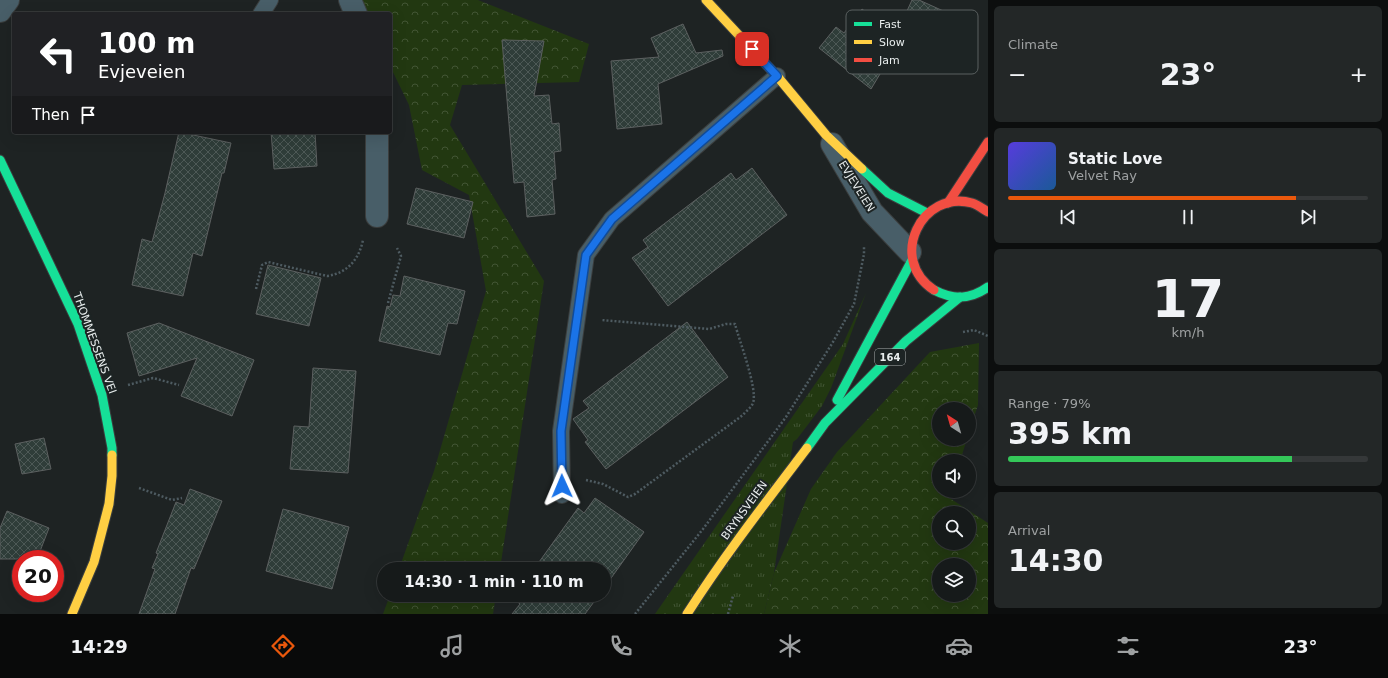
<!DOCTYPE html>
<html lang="en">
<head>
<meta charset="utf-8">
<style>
  body { margin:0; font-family:"DejaVu Sans",sans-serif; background:#232727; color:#f1f3f6; height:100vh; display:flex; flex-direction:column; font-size:15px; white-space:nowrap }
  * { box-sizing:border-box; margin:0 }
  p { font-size:13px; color:#9ea1a2 }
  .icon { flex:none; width:22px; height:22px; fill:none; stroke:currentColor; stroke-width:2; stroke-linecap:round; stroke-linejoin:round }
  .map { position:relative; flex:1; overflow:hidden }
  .panel { display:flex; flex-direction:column; gap:6px; padding:6px; background:#0c0e0e; width:400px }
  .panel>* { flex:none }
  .guide { position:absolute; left:12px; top:12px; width:380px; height:122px; border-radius:4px; box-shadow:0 4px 16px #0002,0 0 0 1px #353839; background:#202124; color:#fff; overflow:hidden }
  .needle { width:26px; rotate:323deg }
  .buttons { position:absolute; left:932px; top:402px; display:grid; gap:8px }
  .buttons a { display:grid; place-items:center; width:44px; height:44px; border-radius:50%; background:#161a1a; box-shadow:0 4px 16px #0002,0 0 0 1px #353839; font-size:20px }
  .speed { position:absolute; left:12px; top:550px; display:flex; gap:8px; font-size:20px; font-weight:700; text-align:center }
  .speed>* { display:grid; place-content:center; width:52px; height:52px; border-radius:50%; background:#161a1a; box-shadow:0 4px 16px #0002,0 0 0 1px #353839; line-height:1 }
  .speed .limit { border:6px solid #d22; background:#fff; color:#111 }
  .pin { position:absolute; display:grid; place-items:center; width:34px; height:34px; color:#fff; margin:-17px; border-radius:8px; box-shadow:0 2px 6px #0006 }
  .me { position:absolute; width:44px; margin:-22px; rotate:359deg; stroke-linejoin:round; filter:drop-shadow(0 0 3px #0008) }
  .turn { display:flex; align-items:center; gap:14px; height:84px; padding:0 20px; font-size:18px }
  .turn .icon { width:52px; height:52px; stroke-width:2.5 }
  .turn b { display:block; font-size:28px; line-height:34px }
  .then { display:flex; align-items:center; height:38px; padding:0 20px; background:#0003; gap:8px; font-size:15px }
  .big { font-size:30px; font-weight:800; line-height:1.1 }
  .panel .tile { flex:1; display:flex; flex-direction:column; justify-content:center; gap:6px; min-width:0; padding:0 14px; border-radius:6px; background:#232727 }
  .panel .dial { align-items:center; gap:0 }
  .dial b { font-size:52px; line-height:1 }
  .song { display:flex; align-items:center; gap:12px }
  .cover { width:48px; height:48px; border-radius:6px; background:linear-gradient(135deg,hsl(250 70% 55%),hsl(210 70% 35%)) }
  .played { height:4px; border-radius:2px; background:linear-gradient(90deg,#ea580c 80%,#353839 80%) }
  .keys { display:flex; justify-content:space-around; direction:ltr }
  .heat { display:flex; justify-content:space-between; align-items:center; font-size:22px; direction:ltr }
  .charge { height:6px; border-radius:3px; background:linear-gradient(90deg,#34c759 79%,#353839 0) }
  .trip { position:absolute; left:377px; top:562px; width:234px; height:40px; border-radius:20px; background:#161a1a; box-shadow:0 4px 16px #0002,0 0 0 1px #353839; font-weight:800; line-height:40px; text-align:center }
  .menu { display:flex; height:64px; justify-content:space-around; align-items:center; background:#090a0a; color:#9ea1a2 }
  .menu .icon { width:28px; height:28px }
  .menu .active { color:#ea580c }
  .menu b { font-size:18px; color:#f1f3f6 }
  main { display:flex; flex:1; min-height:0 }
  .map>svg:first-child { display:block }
</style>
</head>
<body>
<main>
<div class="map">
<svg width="988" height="614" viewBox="0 0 988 614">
  <defs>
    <pattern id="grass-tufts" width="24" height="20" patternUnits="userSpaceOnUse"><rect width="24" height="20" fill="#223811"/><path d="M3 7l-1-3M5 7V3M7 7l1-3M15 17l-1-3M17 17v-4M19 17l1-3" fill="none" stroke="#425534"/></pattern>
    <pattern id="forest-crowns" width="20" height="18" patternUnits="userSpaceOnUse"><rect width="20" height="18" fill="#223811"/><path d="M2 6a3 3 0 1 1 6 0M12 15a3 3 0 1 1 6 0" fill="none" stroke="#425534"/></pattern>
    <pattern id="building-cross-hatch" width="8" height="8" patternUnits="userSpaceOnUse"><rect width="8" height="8" fill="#2f3d39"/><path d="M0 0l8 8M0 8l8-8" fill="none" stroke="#4d5956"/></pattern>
  </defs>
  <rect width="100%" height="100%" fill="#1e2323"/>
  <polygon fill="url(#grass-tufts)" points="866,293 831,388 822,406 797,439 793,442 774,573 764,614 655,614 843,344"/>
  <g fill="url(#forest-crowns)" fill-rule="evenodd">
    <polygon points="358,0 478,0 589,44 579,82 462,85 450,125 544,281 500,569 399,569 434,471 486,291 469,195 422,170 409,105 390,66 390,14 365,14"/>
    <path d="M979 343 978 405 969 432V409H939V439H967L960 461H939V491H950L948 497 988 523V614H764L774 573 811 489 837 452 930 352ZM939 513H969V543H939ZM939 565H969V595H939Z"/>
    <polygon points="390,595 496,595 493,614 383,614"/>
  </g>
  <g fill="url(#building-cross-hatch)" stroke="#5c6060">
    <polygon points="912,0 919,0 950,14 933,51 896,35"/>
    <polygon points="862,9 901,39 871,89 819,48 836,27 844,33"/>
    <polygon points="683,24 696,53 722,50 723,56 658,84 662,124 617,129 611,61 659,57 651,38"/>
    <polygon points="502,40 544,41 534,96 549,95 552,124 559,123 561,151 554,152 556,179 552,180 555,214 527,217 524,182 514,183"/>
    <polygon points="179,132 231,143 224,173 222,173 202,256 193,253 183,296 132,285 142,239 152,242 165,193"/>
    <polygon points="271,132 315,132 317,166 274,169"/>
    <polygon points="752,168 787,215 668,306 632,258 648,247 643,240 731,173 736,180"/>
    <polygon points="416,188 473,202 464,238 407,224"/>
    <polygon points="268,265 321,278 309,326 256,314"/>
    <polygon points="404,276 465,291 457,324 448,323 440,355 379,341 387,306 390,307 393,295 400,296"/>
    <polygon points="687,322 728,377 606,469 585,442 588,440 573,419 589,408 583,401"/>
    <polygon points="159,323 254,360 232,416 181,396 197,358 139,376 127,333"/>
    <polygon points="313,368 356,371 348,473 290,469 294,426 309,427"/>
    <polygon points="44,438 51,469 22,474 15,444"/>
    <polygon points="190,489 222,501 194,569 191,568 175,614 139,614 155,569 152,568 158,554 156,553 176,502 184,505"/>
    <polygon points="595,498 644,532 604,588 604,569 534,569 578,508 584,513"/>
    <polygon points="283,509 349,527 332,589 266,571"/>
    <polygon points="7,511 49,528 37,559 0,559 0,528"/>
    <polygon points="515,595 599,595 585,614 512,614 520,604 513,598"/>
  </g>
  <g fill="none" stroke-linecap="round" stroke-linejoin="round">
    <defs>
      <g id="lane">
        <polyline points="261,14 270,0"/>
        <polyline points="562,495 561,431 586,255 612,219 777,76"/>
      </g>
      <g id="street">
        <polyline points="350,0 356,14"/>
        <polyline points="0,11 8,0"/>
        <polyline points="832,144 872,212 910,252"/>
        <polyline points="377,216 377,132"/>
      </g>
      <g id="fast">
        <polyline points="0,160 78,324 102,395 112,448 112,455"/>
        <polyline points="862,169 888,193 927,213"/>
        <path d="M934 290C953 300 970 300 988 287"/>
        <polyline points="837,400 912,260"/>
        <polyline points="807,448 825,423 906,341 960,297"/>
      </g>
      <g id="slow">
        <polyline points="706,0 777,76 826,135 862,169"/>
        <polyline points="72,614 94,562 109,504 112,476 112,455"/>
        <path d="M687 614C724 556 766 502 807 448"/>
      </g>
      <g id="jam">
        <polyline points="948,203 988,142"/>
        <path d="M934 290C887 259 922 189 972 203 978 205 983 209 988 212"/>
      </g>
    </defs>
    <use href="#lane" stroke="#3b3e3e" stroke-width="18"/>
    <use href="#street" stroke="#3b3e3e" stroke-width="24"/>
    <use href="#fast" stroke="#3b3e3e" stroke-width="11"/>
    <use href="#slow" stroke="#3b3e3e" stroke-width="11"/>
    <use href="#jam" stroke="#3b3e3e" stroke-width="11"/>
    <g stroke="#4e5b61" stroke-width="2.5" stroke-dasharray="2 2" stroke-linecap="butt">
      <path d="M256 289 262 265 268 262 327 276C348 273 359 259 363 240"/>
      <polyline points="388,303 401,256 397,248"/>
      <polyline points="963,332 974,330 988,336"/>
      <polyline points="128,385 153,378 179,385"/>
      <path d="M586 480 603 484 628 497 635 494 743 415C746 411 751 408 753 403 758 389 739 340 735 324H726L709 329 601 320"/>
      <polyline points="139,488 172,500 182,498"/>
      <polyline points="635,614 703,529 786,417 833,342 854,304 864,254 864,246"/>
      <polyline points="728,614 733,596"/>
    </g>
    <use href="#lane" stroke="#485e68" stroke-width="16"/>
    <use href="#street" stroke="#485e68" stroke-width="22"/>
    <use href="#fast" stroke="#16e098" stroke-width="9"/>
    <use href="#slow" stroke="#ffcf43" stroke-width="9"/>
    <use href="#jam" stroke="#f24e42" stroke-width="9"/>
  </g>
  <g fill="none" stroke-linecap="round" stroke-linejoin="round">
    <defs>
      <polyline id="route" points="562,486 561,431 586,255 612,219 777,76 752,49"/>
    </defs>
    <use href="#route" stroke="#114b97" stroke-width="10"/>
    <use href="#route" stroke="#1a73e8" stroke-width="7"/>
  </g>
  <g text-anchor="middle" stroke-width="4" stroke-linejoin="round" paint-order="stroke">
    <rect fill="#1d2424" stroke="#abb1b1" stroke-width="1" x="875" y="349" width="30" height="16" rx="3"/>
    <g font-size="10" font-weight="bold" fill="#e8eded">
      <text x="890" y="361">164</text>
    </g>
    <g font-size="11" fill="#e8eded" stroke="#1d2424">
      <text transform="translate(857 186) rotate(58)" y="4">EVJEVEIEN</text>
      <text transform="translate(95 343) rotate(70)" y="4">THOMMESSENS VEI</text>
      <text transform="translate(744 510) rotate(-54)" y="4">BRYNSVEIEN</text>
    </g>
  </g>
  <rect x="846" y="10" width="132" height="64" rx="6" fill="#1d2424" stroke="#5a6060" stroke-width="1"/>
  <rect x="854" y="22" width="18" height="4" fill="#16e098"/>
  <rect x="854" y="40" width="18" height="4" fill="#ffcf43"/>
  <rect x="854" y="58" width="18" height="4" fill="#f24e42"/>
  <g font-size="11" fill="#e8eded">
    <text x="879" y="28">Fast</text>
    <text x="879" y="46">Slow</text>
    <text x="879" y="64">Jam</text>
  </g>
</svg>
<div class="buttons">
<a><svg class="needle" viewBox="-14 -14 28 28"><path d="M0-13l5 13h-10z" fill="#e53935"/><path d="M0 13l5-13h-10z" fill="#9ea1a2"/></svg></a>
<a><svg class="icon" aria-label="sound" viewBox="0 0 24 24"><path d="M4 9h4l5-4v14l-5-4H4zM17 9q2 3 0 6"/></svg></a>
<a><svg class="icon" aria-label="search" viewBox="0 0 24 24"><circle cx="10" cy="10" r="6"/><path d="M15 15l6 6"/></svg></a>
<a><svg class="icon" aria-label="layers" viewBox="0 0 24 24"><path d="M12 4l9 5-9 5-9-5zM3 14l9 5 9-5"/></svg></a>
</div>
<div class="speed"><div class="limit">20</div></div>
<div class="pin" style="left:752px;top:49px;background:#d93025"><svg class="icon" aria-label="arrive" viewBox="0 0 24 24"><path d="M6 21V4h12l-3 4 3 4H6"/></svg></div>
<svg class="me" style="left:562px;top:486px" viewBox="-20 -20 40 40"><path d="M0-17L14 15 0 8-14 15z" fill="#1a73e8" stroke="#fff" stroke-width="4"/></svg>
<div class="trip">14:30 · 1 min · 110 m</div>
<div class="guide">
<div class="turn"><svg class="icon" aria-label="left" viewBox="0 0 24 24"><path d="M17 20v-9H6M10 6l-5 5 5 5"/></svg><div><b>100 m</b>Evjeveien</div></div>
<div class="then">Then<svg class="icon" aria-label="arrive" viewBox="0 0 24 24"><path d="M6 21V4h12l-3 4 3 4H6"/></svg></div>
</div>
</div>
<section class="panel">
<div class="tile"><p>Climate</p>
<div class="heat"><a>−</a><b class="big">23°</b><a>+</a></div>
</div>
<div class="tile">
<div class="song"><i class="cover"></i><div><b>Static Love</b><p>Velvet Ray</p></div></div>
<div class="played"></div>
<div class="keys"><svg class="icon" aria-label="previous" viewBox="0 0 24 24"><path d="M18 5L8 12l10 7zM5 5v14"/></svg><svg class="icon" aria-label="pause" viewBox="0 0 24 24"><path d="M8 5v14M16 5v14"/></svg><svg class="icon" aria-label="next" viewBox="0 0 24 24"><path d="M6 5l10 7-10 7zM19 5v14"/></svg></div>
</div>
<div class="tile dial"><b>17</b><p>km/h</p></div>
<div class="tile"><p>Range · 79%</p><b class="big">395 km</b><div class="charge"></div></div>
<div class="tile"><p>Arrival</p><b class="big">14:30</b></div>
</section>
</main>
<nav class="menu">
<b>14:29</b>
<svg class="icon active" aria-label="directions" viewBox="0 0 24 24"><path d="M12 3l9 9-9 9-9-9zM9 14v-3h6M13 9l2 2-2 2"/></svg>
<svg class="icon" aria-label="music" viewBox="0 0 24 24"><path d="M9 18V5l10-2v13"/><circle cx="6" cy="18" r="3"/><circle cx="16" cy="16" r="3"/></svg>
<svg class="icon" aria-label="phone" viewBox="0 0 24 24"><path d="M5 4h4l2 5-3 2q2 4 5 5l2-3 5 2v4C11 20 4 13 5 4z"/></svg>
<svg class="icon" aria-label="climate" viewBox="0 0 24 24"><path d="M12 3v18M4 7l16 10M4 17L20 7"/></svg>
<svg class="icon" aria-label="car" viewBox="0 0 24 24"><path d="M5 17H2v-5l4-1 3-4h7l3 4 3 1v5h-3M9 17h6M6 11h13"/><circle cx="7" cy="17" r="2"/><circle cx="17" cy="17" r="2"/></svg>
<svg class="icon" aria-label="filters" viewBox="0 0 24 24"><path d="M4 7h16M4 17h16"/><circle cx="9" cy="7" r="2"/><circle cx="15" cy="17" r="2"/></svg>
<b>23°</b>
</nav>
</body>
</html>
